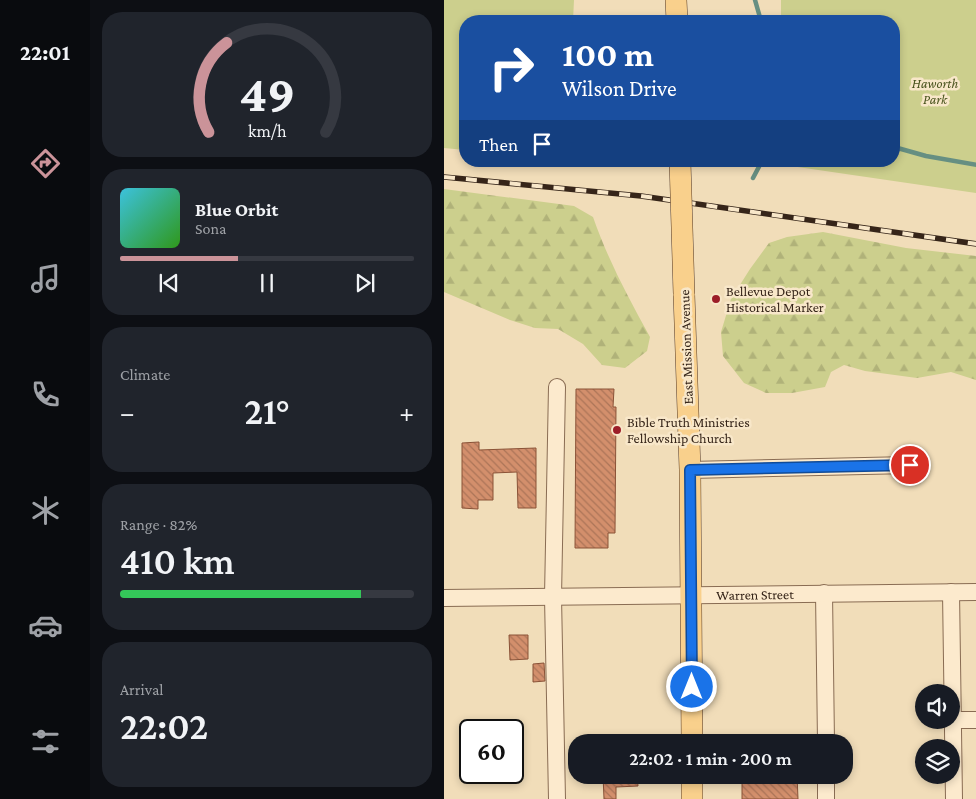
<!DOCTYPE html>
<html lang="en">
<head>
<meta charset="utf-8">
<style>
  body { margin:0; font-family:"Crimson Pro",serif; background:#20242c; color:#f1f3f6; height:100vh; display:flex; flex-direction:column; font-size:19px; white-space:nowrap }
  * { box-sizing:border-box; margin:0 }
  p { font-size:16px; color:#9ea1a6 }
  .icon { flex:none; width:28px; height:28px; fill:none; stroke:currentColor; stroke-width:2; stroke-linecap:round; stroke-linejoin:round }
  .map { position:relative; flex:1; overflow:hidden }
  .panel { display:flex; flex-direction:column; gap:12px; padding:12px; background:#0d0f14; width:354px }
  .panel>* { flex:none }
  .guide { position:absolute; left:15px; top:15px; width:441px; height:152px; border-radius:20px; box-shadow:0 2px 8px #0003; background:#1a4fa0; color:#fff; overflow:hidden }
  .buttons { position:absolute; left:471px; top:684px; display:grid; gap:10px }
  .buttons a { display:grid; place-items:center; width:45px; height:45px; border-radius:50%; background:#171b24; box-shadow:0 2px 8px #0003; font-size:25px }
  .speed { position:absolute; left:15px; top:719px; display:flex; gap:10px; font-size:25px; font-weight:700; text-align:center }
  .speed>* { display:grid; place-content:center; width:65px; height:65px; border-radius:50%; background:#171b24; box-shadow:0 2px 8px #0003; line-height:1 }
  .speed .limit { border:2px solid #111; border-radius:8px; background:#fff; color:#111 }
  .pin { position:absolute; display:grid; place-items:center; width:42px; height:42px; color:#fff; margin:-21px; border:2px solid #fff; border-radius:50%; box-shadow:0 1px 5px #0007 }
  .me { position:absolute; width:55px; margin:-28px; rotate:0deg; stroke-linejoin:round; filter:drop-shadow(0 0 4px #0008) }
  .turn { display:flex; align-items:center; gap:18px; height:105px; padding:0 20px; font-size:22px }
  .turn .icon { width:65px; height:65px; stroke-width:2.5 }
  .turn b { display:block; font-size:35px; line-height:42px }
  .then { display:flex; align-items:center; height:48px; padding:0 20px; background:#0003; gap:10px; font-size:19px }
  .big { font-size:38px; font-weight:600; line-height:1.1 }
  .panel .tile { flex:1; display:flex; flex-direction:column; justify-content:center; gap:8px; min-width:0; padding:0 18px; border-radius:20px; background:#20242c }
  .panel .dial { align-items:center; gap:0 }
  .dial svg { height:130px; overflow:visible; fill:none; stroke:#363941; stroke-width:7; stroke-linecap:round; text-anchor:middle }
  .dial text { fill:#f1f3f6; stroke:none }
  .song { display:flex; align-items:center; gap:15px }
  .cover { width:60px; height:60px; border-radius:8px; background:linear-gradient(135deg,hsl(190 70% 55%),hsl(110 70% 35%)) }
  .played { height:5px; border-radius:2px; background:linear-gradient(90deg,#cb9399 40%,#363941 40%) }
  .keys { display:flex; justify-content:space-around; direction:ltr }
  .heat { display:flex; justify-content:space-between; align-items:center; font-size:28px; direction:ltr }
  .charge { height:8px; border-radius:4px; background:linear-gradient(90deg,#34c759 82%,#363941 0) }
  .trip { position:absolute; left:124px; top:734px; width:285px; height:50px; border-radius:20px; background:#171b24; box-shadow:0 2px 8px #0003; font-weight:600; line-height:50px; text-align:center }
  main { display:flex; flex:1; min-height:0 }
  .tab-bar { display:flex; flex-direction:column; width:90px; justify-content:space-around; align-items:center; background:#090b0e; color:#9ea1a6 }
  .tab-bar .icon { width:35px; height:35px }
  .tab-bar .active { color:#cb9399 }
  .tab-bar b { font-size:22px; color:#f1f3f6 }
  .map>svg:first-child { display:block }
</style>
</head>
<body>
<main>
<nav class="tab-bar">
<b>22:01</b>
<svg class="icon active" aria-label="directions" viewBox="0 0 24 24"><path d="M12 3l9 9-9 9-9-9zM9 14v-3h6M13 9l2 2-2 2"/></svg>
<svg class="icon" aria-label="music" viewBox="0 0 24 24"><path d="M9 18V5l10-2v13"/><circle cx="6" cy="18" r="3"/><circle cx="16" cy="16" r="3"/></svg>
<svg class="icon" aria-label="phone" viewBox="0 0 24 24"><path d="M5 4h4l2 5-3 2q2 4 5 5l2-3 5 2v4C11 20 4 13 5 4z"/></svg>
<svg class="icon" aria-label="climate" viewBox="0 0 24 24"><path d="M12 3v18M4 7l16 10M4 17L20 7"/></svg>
<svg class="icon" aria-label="car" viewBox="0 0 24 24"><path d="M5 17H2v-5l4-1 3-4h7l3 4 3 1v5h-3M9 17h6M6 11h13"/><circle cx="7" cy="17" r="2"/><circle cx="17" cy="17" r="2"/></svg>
<svg class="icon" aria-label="filters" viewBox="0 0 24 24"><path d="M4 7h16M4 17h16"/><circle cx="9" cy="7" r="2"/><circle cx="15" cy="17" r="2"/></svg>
</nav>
<section class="panel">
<div class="tile dial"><svg viewBox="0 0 100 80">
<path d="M14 69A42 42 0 1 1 86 69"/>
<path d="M14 69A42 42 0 0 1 25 14" stroke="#cb9399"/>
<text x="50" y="56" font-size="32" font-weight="700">49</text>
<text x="50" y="72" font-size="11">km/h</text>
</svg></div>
<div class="tile">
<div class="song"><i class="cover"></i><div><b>Blue Orbit</b><p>Sona</p></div></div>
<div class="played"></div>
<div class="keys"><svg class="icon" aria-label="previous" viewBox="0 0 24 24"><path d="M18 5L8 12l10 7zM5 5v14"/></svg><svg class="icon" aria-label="pause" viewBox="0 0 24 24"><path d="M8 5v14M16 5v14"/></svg><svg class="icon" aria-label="next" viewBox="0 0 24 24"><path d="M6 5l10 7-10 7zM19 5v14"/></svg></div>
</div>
<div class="tile"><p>Climate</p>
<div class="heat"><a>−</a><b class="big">21°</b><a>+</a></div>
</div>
<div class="tile"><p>Range · 82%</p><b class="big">410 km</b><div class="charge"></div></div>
<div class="tile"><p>Arrival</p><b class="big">22:02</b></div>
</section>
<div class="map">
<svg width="533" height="799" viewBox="0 0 533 799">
  <defs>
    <pattern id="forest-firs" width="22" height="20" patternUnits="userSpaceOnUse" patternTransform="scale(1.25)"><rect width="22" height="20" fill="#cccf8d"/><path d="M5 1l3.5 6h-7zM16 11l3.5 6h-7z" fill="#b0b279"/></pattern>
    <pattern id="building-back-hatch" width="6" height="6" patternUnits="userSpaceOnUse" patternTransform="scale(1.25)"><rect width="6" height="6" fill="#d38f6c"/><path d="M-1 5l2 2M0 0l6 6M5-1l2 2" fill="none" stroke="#ac7558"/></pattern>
  </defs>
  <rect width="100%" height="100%" fill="#f1ddb9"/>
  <g fill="#cccf8d">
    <polygon points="0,0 130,0 129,21 21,21 21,150 0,148"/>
    <polygon points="337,0 532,0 532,193 340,165 340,161 450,161 450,21 337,21"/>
  </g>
  <g fill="url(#forest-firs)">
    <path d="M0 189 130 206 149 217C164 260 184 297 206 337L203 351 181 368 158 365 139 344 114 329 91 328 66 320 0 292Z"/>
    <polygon points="379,232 462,248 532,256 532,380 507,372 473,378 421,371 400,365 387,372 381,387 348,393 322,393 300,383 279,356 277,332 287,299 306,269 325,243 343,237"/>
  </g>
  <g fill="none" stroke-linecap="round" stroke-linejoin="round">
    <g stroke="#668f82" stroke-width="4.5">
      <polyline points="311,0 317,21"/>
      <polyline points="450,147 482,156 533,165"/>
      <polyline points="309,178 318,161"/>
    </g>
  </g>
  <g fill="url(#building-back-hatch)" stroke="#8a5237">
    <polygon points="132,389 170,389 169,407 172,407 171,533 164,533 164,548 131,548"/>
    <polygon points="35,442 35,450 92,448 92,508 74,508 73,472 49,473 49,500 34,500 34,509 18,508 18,443"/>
    <polygon points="65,635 84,635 84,659 66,660"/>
    <polygon points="100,663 101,681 89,682 89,664"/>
    <polygon points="159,775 193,775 194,786 172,787 172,799 160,799"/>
    <polygon points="298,775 353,775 354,799 298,799"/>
  </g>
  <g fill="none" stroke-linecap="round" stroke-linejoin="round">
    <defs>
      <g id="minor">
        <polyline points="246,470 466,465"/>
        <polyline points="507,592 510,799"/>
        <polyline points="380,593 382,742"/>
        <path id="s1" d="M0 598 533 592"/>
        <polyline points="509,720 533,720"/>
        <polyline points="382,775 382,799"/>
        <polyline points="113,799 109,597 113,387"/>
      </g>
      <g id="major">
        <polyline points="232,0 233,21"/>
        <polyline points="240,294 246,470 248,742"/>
        <polyline points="248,775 248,799"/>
      </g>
    </defs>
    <use href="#minor" stroke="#896c53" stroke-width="18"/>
    <use href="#major" stroke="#553a28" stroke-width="22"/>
    <use href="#minor" stroke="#fceacd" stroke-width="16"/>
    <use href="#major" stroke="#f9d08c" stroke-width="21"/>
    <defs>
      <polyline id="rail" points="0,177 197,196 533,244"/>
    </defs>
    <use href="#rail" stroke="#362519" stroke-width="5.5"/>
    <use href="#rail" stroke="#f8e7c9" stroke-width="4" stroke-dasharray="11" stroke-linecap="butt"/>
    <defs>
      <polyline id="major-bridge" points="236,161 240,294"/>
    </defs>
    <use href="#major-bridge" stroke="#553a28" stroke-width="22" stroke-linecap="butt"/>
    <use href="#major-bridge" stroke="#f9d08c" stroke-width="21"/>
  </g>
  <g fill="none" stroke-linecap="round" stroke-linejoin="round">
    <defs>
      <polyline id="route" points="248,687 246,470 466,465"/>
    </defs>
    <use href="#route" stroke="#114b97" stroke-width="12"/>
    <use href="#route" stroke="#1a73e8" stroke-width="9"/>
  </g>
  <g fill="#9c1e28" stroke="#f8e7c9" stroke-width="2">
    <circle cx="272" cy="299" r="5"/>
    <circle cx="173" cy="430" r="5"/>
  </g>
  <g text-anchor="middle" stroke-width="5" stroke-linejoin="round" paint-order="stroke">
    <g font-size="14" font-style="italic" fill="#4a541e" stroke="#f8e7c9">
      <text x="491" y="88">Haworth<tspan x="491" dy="16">Park</tspan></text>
    </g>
    <g font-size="14" fill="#362519" stroke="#f8e7c9" text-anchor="start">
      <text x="282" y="296">Bellevue Depot<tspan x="282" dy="16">Historical Marker</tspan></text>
      <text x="183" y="427">Bible Truth Ministries<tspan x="183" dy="16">Fellowship Church</tspan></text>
    </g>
    <g font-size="14" fill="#362519" stroke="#f8e7c9">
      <text transform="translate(242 347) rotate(-92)" y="5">East Mission Avenue</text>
      <text dy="5" stroke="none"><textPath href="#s1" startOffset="311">Warren Street</textPath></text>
    </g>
  </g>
</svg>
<div class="buttons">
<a><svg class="icon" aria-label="sound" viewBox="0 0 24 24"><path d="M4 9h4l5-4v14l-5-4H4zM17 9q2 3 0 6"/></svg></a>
<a><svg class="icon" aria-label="layers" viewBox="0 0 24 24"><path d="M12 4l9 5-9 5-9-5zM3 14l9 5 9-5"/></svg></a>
</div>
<div class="speed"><div class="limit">60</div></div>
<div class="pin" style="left:466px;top:465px;background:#d93025"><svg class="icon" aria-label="arrive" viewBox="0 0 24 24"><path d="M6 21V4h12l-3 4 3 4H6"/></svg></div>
<svg class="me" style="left:248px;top:687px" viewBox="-20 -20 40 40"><circle r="17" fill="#1a73e8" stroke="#fff" stroke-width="3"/><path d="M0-11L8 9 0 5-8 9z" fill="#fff"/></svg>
<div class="trip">22:02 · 1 min · 200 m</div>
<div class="guide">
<div class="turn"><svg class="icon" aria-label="right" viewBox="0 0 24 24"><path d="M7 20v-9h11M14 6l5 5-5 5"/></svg><div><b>100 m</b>Wilson Drive</div></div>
<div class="then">Then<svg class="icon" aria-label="arrive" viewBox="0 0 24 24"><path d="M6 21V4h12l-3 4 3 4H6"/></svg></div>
</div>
</div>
</main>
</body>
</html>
